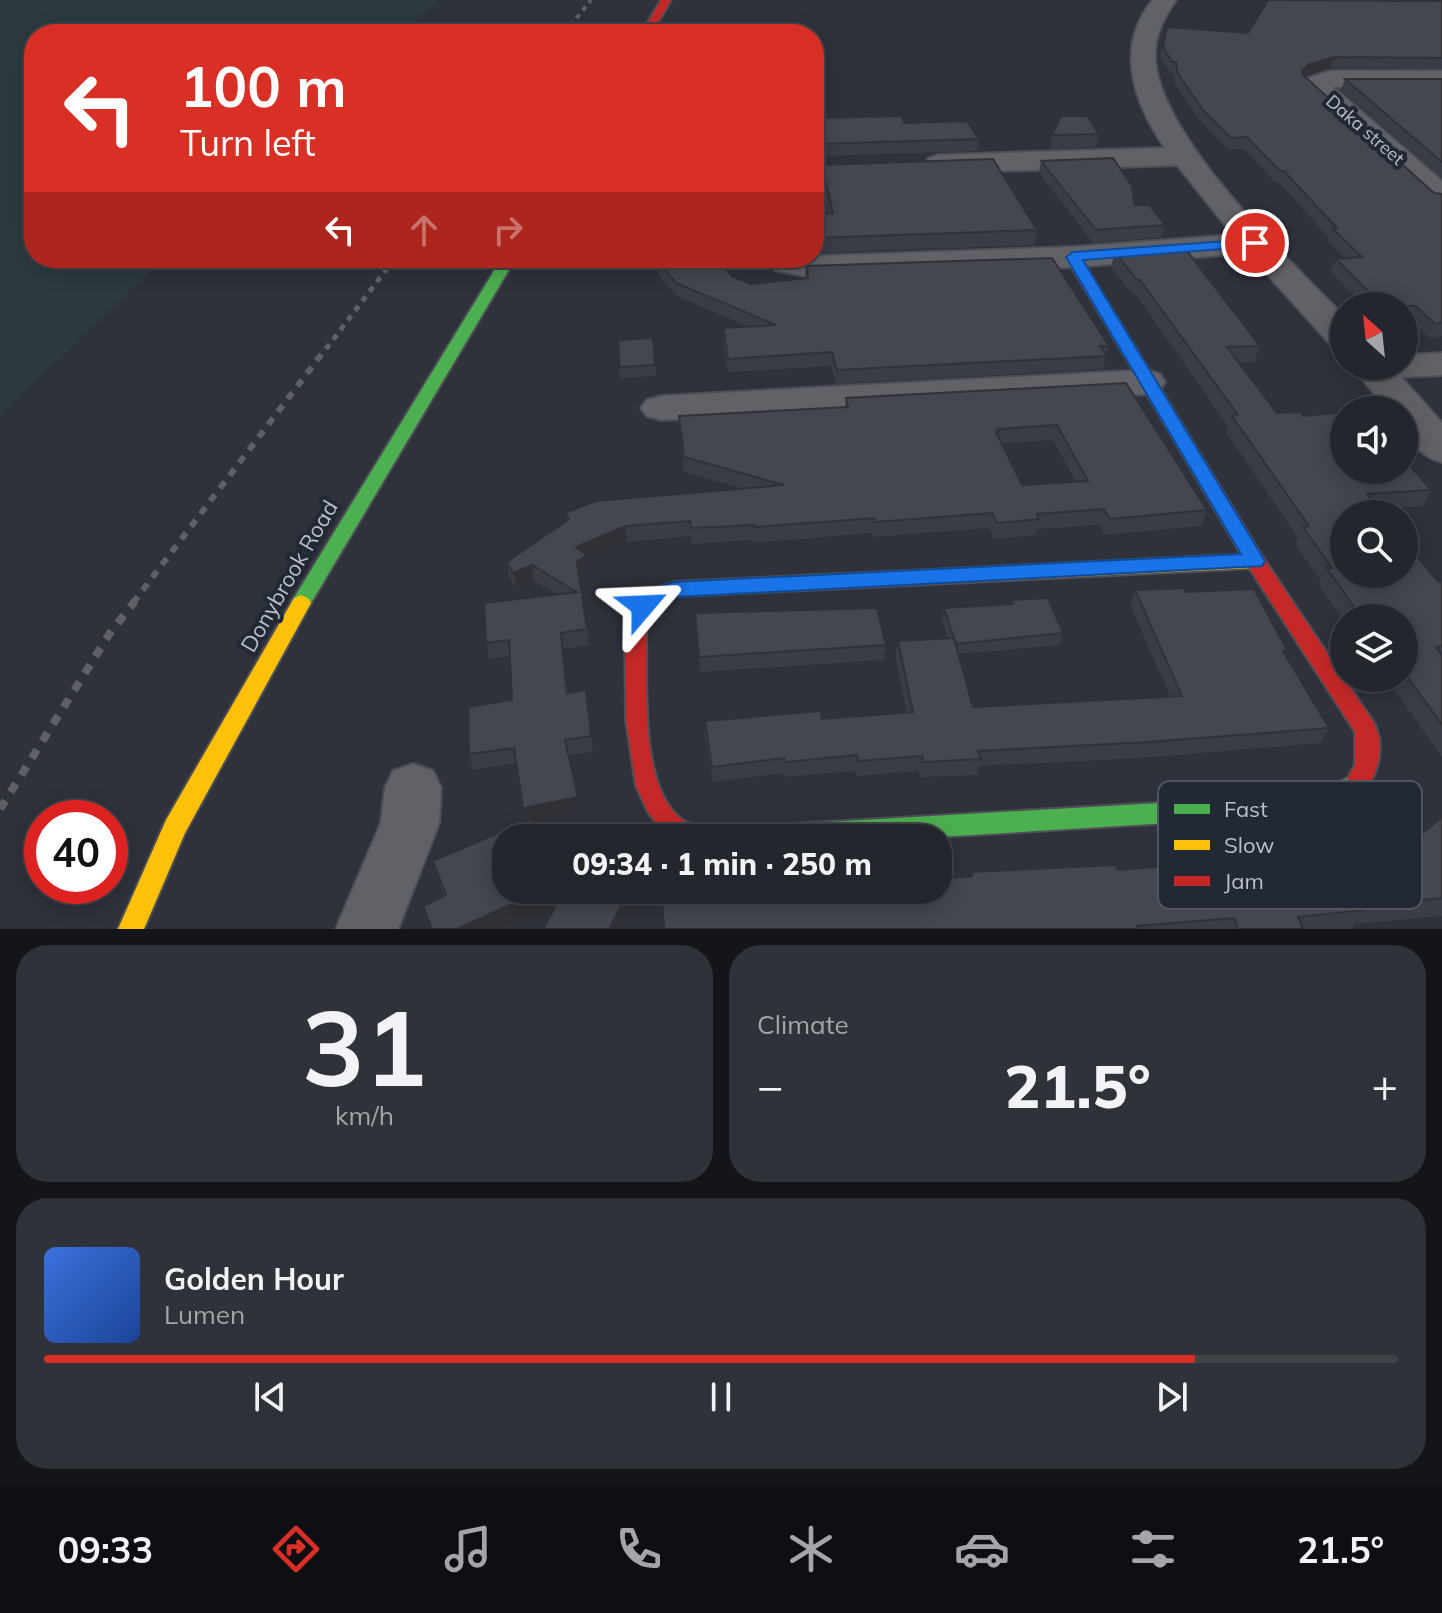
<!DOCTYPE html>
<html lang="en">
<head>
<meta charset="utf-8">
<style>
  body { margin:0; font-family:Mulish,sans-serif; background:#2f3238; color:#f1f3f6; height:100vh; display:flex; flex-direction:column; font-size:30px; white-space:nowrap }
  * { box-sizing:border-box; margin:0 }
  p { font-size:26px; color:#a3a5a9 }
  .icon { flex:none; width:44px; height:44px; fill:none; stroke:currentColor; stroke-width:2; stroke-linecap:round; stroke-linejoin:round }
  .map { position:relative; height:929px; overflow:hidden }
  .drawer { display:flex; flex-direction:column; gap:16px; padding:16px; background:#131518; flex:1 }
  .drawer>* { flex:none }
  .top-card { position:absolute; left:24px; top:24px; width:800px; height:244px; border-radius:32px; box-shadow:0 4px 20px #0003,0 0 0 2px #404348; background:#d93025; color:#fff; overflow:hidden }
  .needle { width:52px; rotate:333deg }
  .tools { position:absolute; left:1330px; top:292px; display:grid; gap:16px }
  .tools a { display:grid; place-items:center; width:88px; height:88px; border-radius:50%; background:#23262c; box-shadow:0 4px 20px #0003,0 0 0 2px #404348; font-size:40px }
  .speed { position:absolute; left:24px; top:800px; display:flex; gap:16px; font-size:40px; font-weight:700; text-align:center }
  .speed>* { display:grid; place-content:center; width:104px; height:104px; border-radius:50%; background:#23262c; box-shadow:0 4px 20px #0003,0 0 0 2px #404348; line-height:1 }
  .speed .limit { border:12px solid #d22; background:#fff; color:#111 }
  .pin { position:absolute; display:grid; place-items:center; width:68px; height:68px; color:#fff; margin:-34px; border:4px solid #fff; border-radius:50%; box-shadow:0 2px 8px #0007 }
  .me { position:absolute; width:88px; margin:-44px; rotate:64deg; stroke-linejoin:round; filter:drop-shadow(0 0 6px #0008) }
  .turn { display:flex; align-items:center; gap:28px; height:168px; padding:0 24px; font-size:36px }
  .turn .icon { width:104px; height:104px; stroke-width:2.5 }
  .turn b { display:block; font-size:56px; line-height:68px }
  .lanes { display:flex; align-items:center; height:76px; padding:0 24px; background:#0003; justify-content:center; gap:40px; direction:ltr }
  .lanes .off { opacity:.35 }
  .big { font-size:60px; font-weight:800; line-height:1.1 }
  .drawer .widget { flex:1; display:flex; flex-direction:column; justify-content:center; gap:12px; min-width:0; padding:0 28px; border-radius:32px; background:#2f3238 }
  .drawer .dial { align-items:center; gap:0 }
  .dial b { font-size:104px; line-height:1 }
  .song { display:flex; align-items:center; gap:24px }
  .cover { width:96px; height:96px; border-radius:12px; background:linear-gradient(135deg,hsl(220 70% 55%),hsl(220 70% 35%)) }
  .played { height:8px; border-radius:4px; background:linear-gradient(90deg,#d93025 85%,#404348 85%) }
  .keys { display:flex; justify-content:space-around; direction:ltr }
  .heat { display:flex; justify-content:space-between; align-items:center; font-size:44px; direction:ltr }
  .drawer .tiles { flex:1; display:grid; gap:16px; grid-template-columns:1fr 1fr }
  .widget:last-child { grid-column:span 2 }
  .trip { position:absolute; left:492px; top:824px; width:460px; height:80px; border-radius:32px; background:#23262c; box-shadow:0 4px 20px #0003,0 0 0 2px #404348; font-weight:800; line-height:80px; text-align:center }
  .tabs { display:flex; height:128px; justify-content:space-around; align-items:center; background:#0e0f12; color:#a3a5a9 }
  .tabs .icon { width:56px; height:56px }
  .tabs .current { color:#d93025 }
  .tabs b { font-size:36px; color:#f1f3f6 }
  .map>svg:first-child { display:block }
</style>
</head>
<body>
<div class="map">
<svg width="1442" height="929" viewBox="0 0 1442 929">
  <rect width="100%" height="100%" fill="#2f323b"/>
  <polygon fill="#2c3a40" points="0,0 439,0 403,34 34,34 34,258 165,258 0,414"/>
  <g fill="none" stroke-linecap="round" stroke-linejoin="round">
    <defs>
      <g id="street">
        <path d="M1153 0H1176C1164 18 1155 33 1155 56 1157 135 1289 260 1344 316V348L1331 345 1248 253 1073 267 804 276 775 270 763 258 1073 247 1233 235 1177 165 939 173 929 170 924 164 929 158 939 155 1165 148C1134 103 1114 47 1153 0Z"/>
        <polygon points="1330,71 1442,71 1442,87 1333,87 1442,181 1442,206 1431,203 1301,84 1305,79"/>
        <path d="M1442 353V375L1401 377 1442 423V462C1416 455 1404 435 1404 410H1387L1352 366H1404V355Z"/>
        <polygon points="1146,370 1160,374 1165,382 1160,390 1146,394 661,420 647,416 641,408 647,400 661,396"/>
        <polygon points="413,764 433,771 441,788 439,823 398,929 336,929 381,823 385,788 393,771"/>
      </g>
      <g id="fast">
        <polygon points="1073,253 1080,257 1149,370 1147,373 1135,373 1133,370 1066,257"/>
        <polygon points="502,258 516,258 308,608 294,608 291,603 294,598"/>
        <polygon points="1357,773 1365,776 1369,783 1365,790 1319,814 923,838 726,838 729,830 738,827 1316,794"/>
      </g>
      <g id="slow">
        <polygon points="1255,554 1262,556 1265,561 1262,566 1255,568 950,583 943,581 940,576 943,571 950,569"/>
        <polygon points="301,595 308,598 311,603 185,833 144,929 118,929 166,820 294,598"/>
      </g>
      <g id="jam">
        <polygon points="661,0 671,0 651,34 641,34"/>
        <path d="M1141 365 1149 370 1262 556 1374 723C1385 745 1379 772 1365 790L1357 793 1349 790 1345 783 1355 765V732L1248 566 1133 370Z"/>
        <path d="M950 569 957 571 960 576 957 581 950 583 677 596C659 605 647 612 646 633 648 682 638 783 680 818 689 825 699 827 709 830L712 838 666 836 648 812 636 786 626 720 625 628C629 601 650 589 674 582Z"/>
      </g>
    </defs>
    <use href="#street" stroke="#4d4f57" stroke-width="4"/>
    <use href="#fast" stroke="#4d4f57" stroke-width="4"/>
    <use href="#slow" stroke="#4d4f57" stroke-width="4"/>
    <use href="#jam" stroke="#4d4f57" stroke-width="4"/>
    <use href="#street" fill="#606268" fill-rule="evenodd"/>
    <use href="#fast" fill="#4caf50" fill-rule="evenodd"/>
    <use href="#slow" fill="#ffc107" fill-rule="evenodd"/>
    <use href="#jam" fill="#c62828" fill-rule="evenodd"/>
    <polyline stroke="#5e6066" stroke-width="4" stroke-dasharray="5 5" stroke-linecap="butt" points="564,34 591,0"/>
    <polyline stroke="#5e6066" stroke-width="5" stroke-dasharray="6 6" stroke-linecap="butt" points="326,349 395,258"/>
    <polyline stroke="#5e6066" stroke-width="6" stroke-dasharray="8 8" stroke-linecap="butt" points="133,603 327,347"/>
    <polyline stroke="#5e6066" stroke-width="8" stroke-dasharray="10 10" stroke-linecap="butt" points="0,809 110,633 135,601"/>
  </g>
  <g fill="#3a3d44" fill-rule="evenodd">
    <polygon points="1442,1 1442,69 1330,68 1304,76 1434,193 1442,194 1442,336 1429,338 1410,319 1404,320 1404,306 1364,306 1331,272 1336,259 1345,258 1328,242 1329,238 1280,183 1276,183 1244,149 1228,150 1201,122 1175,85 1173,73 1170,73 1160,57 1167,27 1248,33"/>
    <polygon points="1345,79 1442,79 1442,178 1341,90"/>
    <polygon points="814,118 904,123 979,139 977,151 815,156"/>
    <polygon points="1099,134 1096,147 1050,149 1052,135"/>
    <polygon points="1041,161 1135,205 1165,225 1162,237 1093,243 1039,173"/>
    <polygon points="822,165 1037,230 1034,245 814,253 814,214 828,213 821,180"/>
    <polygon points="1115,252 1260,346 1254,362 1238,362 1277,413 1303,416 1431,490 1423,506 1380,509 1438,582 1442,581 1442,757 1386,678 1404,678 1404,618 1344,618 1344,621 1319,585 1321,581 1295,544 1298,538 1226,432 1228,426 1136,295 1133,295 1111,267"/>
    <polygon points="658,262 733,277 751,284 805,278 806,266 1109,346 1103,369 836,384 831,366 728,372 723,341 723,328 749,327 677,296 658,275"/>
    <polygon points="653,338 656,376 620,378 618,340"/>
    <path d="M1126 383 1207 510 1201 526 1105 535 1100 525 1037 529 1036 535 994 539 989 528 873 537 872 533 754 543 753 540 691 544V536L627 542 588 558 589 570 580 578 589 645 563 649 568 692 586 690 593 752 569 755 580 812 532 822 506 838 632 910 622 929H543L555 907 508 929H431L423 906 444 896 433 861 525 821 516 763 473 770 469 754 512 700 510 656 489 659 486 643 557 594 534 581 516 589 509 577 507 562 566 521 565 513 741 488 684 472 679 416 845 407 846 398ZM1053 440 1076 482 1022 485 1002 443Z"/>
    <polygon points="1135,590 1185,592 1287,650 1285,654 1329,728 1321,743 1142,758 979,766 977,775 920,777 919,771 856,776 855,771 784,777 783,773 713,782 705,737 705,721 822,719 907,713 895,657 898,641 948,638 942,620 944,608 1011,604 1011,600 1063,633 1060,645 958,654 973,707 1170,696 1130,605"/>
    <polygon points="695,613 886,645 884,660 700,672"/>
    <polygon points="1442,817 1442,916 1355,924 1352,929 664,929 938,890 970,877 971,872 1118,870 1205,863 1208,855 1272,861 1367,853 1370,848 1409,845"/>
  </g>
  <g fill="#303237">
    <polygon points="1334,57 1330,68 1304,76 1299,82 1302,71 1308,65"/>
    <polygon points="626,526 627,542 588,558 589,570 579,578 576,547"/>
    <polygon points="532,565 534,581 516,589 513,573"/>
    <polygon points="578,797 580,812 526,823 523,808"/>
    <polygon points="543,890 574,890 575,898 508,929 457,929"/>
    <polygon points="629,890 632,910 622,929 609,929"/>
  </g>
  <g fill="#44474f" stroke="#303237" stroke-width="2" fill-rule="evenodd">
    <polygon points="1268,0 1442,1 1442,58 1334,57 1308,65 1302,71 1303,75 1434,193 1442,194 1442,323 1435,324 1416,306 1383,306 1336,259 1362,257 1333,229 1337,228 1284,171 1280,171 1247,137 1231,138 1204,111 1178,74 1176,62 1172,62 1163,47 1167,27 1248,33"/>
    <polygon points="1345,79 1442,79 1442,162"/>
    <polygon points="902,116 904,123 967,121 979,139 815,144 814,139 814,118"/>
    <polygon points="1061,116 1087,116 1099,134 1052,135"/>
    <polygon points="1113,158 1132,186 1135,205 1149,205 1165,225 1096,230 1041,161"/>
    <polygon points="993,159 1037,230 814,238 814,214 833,213 822,165"/>
    <polygon points="1184,247 1260,346 1227,347 1277,413 1301,412 1303,416 1344,412 1344,470 1404,470 1404,459 1431,490 1367,494 1383,514 1344,514 1344,574 1404,574 1404,540 1438,582 1442,581 1442,646 1436,647 1442,655 1442,725 1404,672 1404,618 1355,618 1352,614 1359,614 1327,568 1332,568 1303,527 1309,526 1232,416 1238,415 1140,280 1137,280 1115,252"/>
    <polygon points="674,258 715,258 733,277 751,284 808,278 806,266 1052,258 1109,346 1100,346 1107,356 837,370 832,352 728,359 723,328 776,325 676,283 658,262"/>
    <polygon points="653,338 655,365 620,367 618,340"/>
    <path d="M1126 383 1207 510 1110 519 1104 509 1037 514 1039 519 997 523 992 513 875 522 874 518 754 527V525L691 528 690 521 626 526 576 547 587 555 577 562 587 629 561 633 567 693 586 690 591 736 565 740 578 797 523 808 514 748 469 754 468 707 512 700 509 640 486 643 484 603 577 592 532 565 513 573 507 562 569 519 565 513 596 501 784 485 684 457 679 416 848 407 846 398ZM1057 425 1088 481 1022 485 996 432H999L998 429Z"/>
    <polygon points="1184,588 1185,592 1254,589 1287,650 1283,651 1329,728 1148,742 978,751 981,759 923,762 922,756 858,761 857,755 785,762 784,758 712,767 705,721 821,711 822,719 913,712 898,641 954,638 973,707 1182,696 1135,590"/>
    <polygon points="1048,598 1063,633 956,644 944,608 1013,604 1011,600"/>
    <polygon points="877,608 886,645 699,657 695,613"/>
    <polygon points="1442,817 1442,898 1362,906 1364,910 1298,917 1303,929 1238,929 1234,918 1137,926 1138,929 664,929 662,899 750,890 938,890 938,879 972,876 971,872 1116,865 1118,870 1211,862 1208,855 1269,853 1272,861 1372,852 1370,848 1409,845"/>
    <polygon points="531,819 540,838 506,838 506,890 543,890 457,929 432,929 423,906 446,895 433,861"/>
    <polygon points="565,890 629,890 609,929 543,929"/>
  </g>
  <path fill="#1a73e8" stroke="#114b97" stroke-width="2" d="M1255 239 1260 240V246L1083 260 1265 561 1262 566 675 597C661 602 651 616 636 612L633 606C642 591 658 587 674 582L1241 554 1066 257 1073 252Z"/>
  <g text-anchor="middle" stroke-width="8" stroke-linejoin="round" paint-order="stroke">
    <g font-size="18" fill="#bbbfca" stroke="#232835">
      <text transform="translate(1365 130) rotate(41)" y="6">Daka street</text>
    </g>
    <g font-size="22" fill="#bbbfca" stroke="#232835">
      <text transform="translate(289 576) rotate(-60)" y="8">Donybrook Road</text>
    </g>
  </g>
  <rect x="1158" y="781" width="264" height="128" rx="12" fill="#232835" stroke="#515562" stroke-width="2"/>
  <rect x="1174" y="804" width="36" height="10" fill="#4caf50"/>
  <rect x="1174" y="840" width="36" height="10" fill="#ffc107"/>
  <rect x="1174" y="876" width="36" height="10" fill="#c62828"/>
  <g font-size="22" fill="#bbbfca">
    <text x="1224" y="817">Fast</text>
    <text x="1224" y="853">Slow</text>
    <text x="1224" y="889">Jam</text>
  </g>
</svg>
<div class="tools">
<a><svg class="needle" viewBox="-14 -14 28 28"><path d="M0-13l5 13h-10z" fill="#e53935"/><path d="M0 13l5-13h-10z" fill="#a3a5a9"/></svg></a>
<a><svg class="icon" aria-label="sound" viewBox="0 0 24 24"><path d="M4 9h4l5-4v14l-5-4H4zM17 9q2 3 0 6"/></svg></a>
<a><svg class="icon" aria-label="search" viewBox="0 0 24 24"><circle cx="10" cy="10" r="6"/><path d="M15 15l6 6"/></svg></a>
<a><svg class="icon" aria-label="layers" viewBox="0 0 24 24"><path d="M12 4l9 5-9 5-9-5zM3 14l9 5 9-5"/></svg></a>
</div>
<div class="speed"><div class="limit">40</div></div>
<div class="pin" style="left:1255px;top:243px;background:#d93025"><svg class="icon" aria-label="arrive" viewBox="0 0 24 24"><path d="M6 21V4h12l-3 4 3 4H6"/></svg></div>
<svg class="me" style="left:643px;top:606px" viewBox="-20 -20 40 40"><path d="M0-17L14 15 0 8-14 15z" fill="#1a73e8" stroke="#fff" stroke-width="4"/></svg>
<div class="trip">09:34 · 1 min · 250 m</div>
<div class="top-card">
<div class="turn"><svg class="icon" aria-label="left" viewBox="0 0 24 24"><path d="M17 20v-9H6M10 6l-5 5 5 5"/></svg><div><b>100 m</b>Turn left</div></div>
<div class="lanes"><svg class="icon" aria-label="left" viewBox="0 0 24 24"><path d="M17 20v-9H6M10 6l-5 5 5 5"/></svg><svg class="icon off" aria-label="ahead" viewBox="0 0 24 24"><path d="M12 20V5M6 11l6-6 6 6"/></svg><svg class="icon off" aria-label="right" viewBox="0 0 24 24"><path d="M7 20v-9h11M14 6l5 5-5 5"/></svg></div>
</div>
</div>
<section class="drawer">
<div class="tiles">
<div class="widget dial"><b>31</b><p>km/h</p></div>
<div class="widget"><p>Climate</p>
<div class="heat"><a>−</a><b class="big">21.5°</b><a>+</a></div>
</div>
<div class="widget">
<div class="song"><i class="cover"></i><div><b>Golden Hour</b><p>Lumen</p></div></div>
<div class="played"></div>
<div class="keys"><svg class="icon" aria-label="previous" viewBox="0 0 24 24"><path d="M18 5L8 12l10 7zM5 5v14"/></svg><svg class="icon" aria-label="pause" viewBox="0 0 24 24"><path d="M8 5v14M16 5v14"/></svg><svg class="icon" aria-label="next" viewBox="0 0 24 24"><path d="M6 5l10 7-10 7zM19 5v14"/></svg></div>
</div>
</div>
</section>
<nav class="tabs">
<b>09:33</b>
<svg class="icon current" aria-label="directions" viewBox="0 0 24 24"><path d="M12 3l9 9-9 9-9-9zM9 14v-3h6M13 9l2 2-2 2"/></svg>
<svg class="icon" aria-label="music" viewBox="0 0 24 24"><path d="M9 18V5l10-2v13"/><circle cx="6" cy="18" r="3"/><circle cx="16" cy="16" r="3"/></svg>
<svg class="icon" aria-label="phone" viewBox="0 0 24 24"><path d="M5 4h4l2 5-3 2q2 4 5 5l2-3 5 2v4C11 20 4 13 5 4z"/></svg>
<svg class="icon" aria-label="climate" viewBox="0 0 24 24"><path d="M12 3v18M4 7l16 10M4 17L20 7"/></svg>
<svg class="icon" aria-label="car" viewBox="0 0 24 24"><path d="M5 17H2v-5l4-1 3-4h7l3 4 3 1v5h-3M9 17h6M6 11h13"/><circle cx="7" cy="17" r="2"/><circle cx="17" cy="17" r="2"/></svg>
<svg class="icon" aria-label="filters" viewBox="0 0 24 24"><path d="M4 7h16M4 17h16"/><circle cx="9" cy="7" r="2"/><circle cx="15" cy="17" r="2"/></svg>
<b>21.5°</b>
</nav>
</body>
</html>
